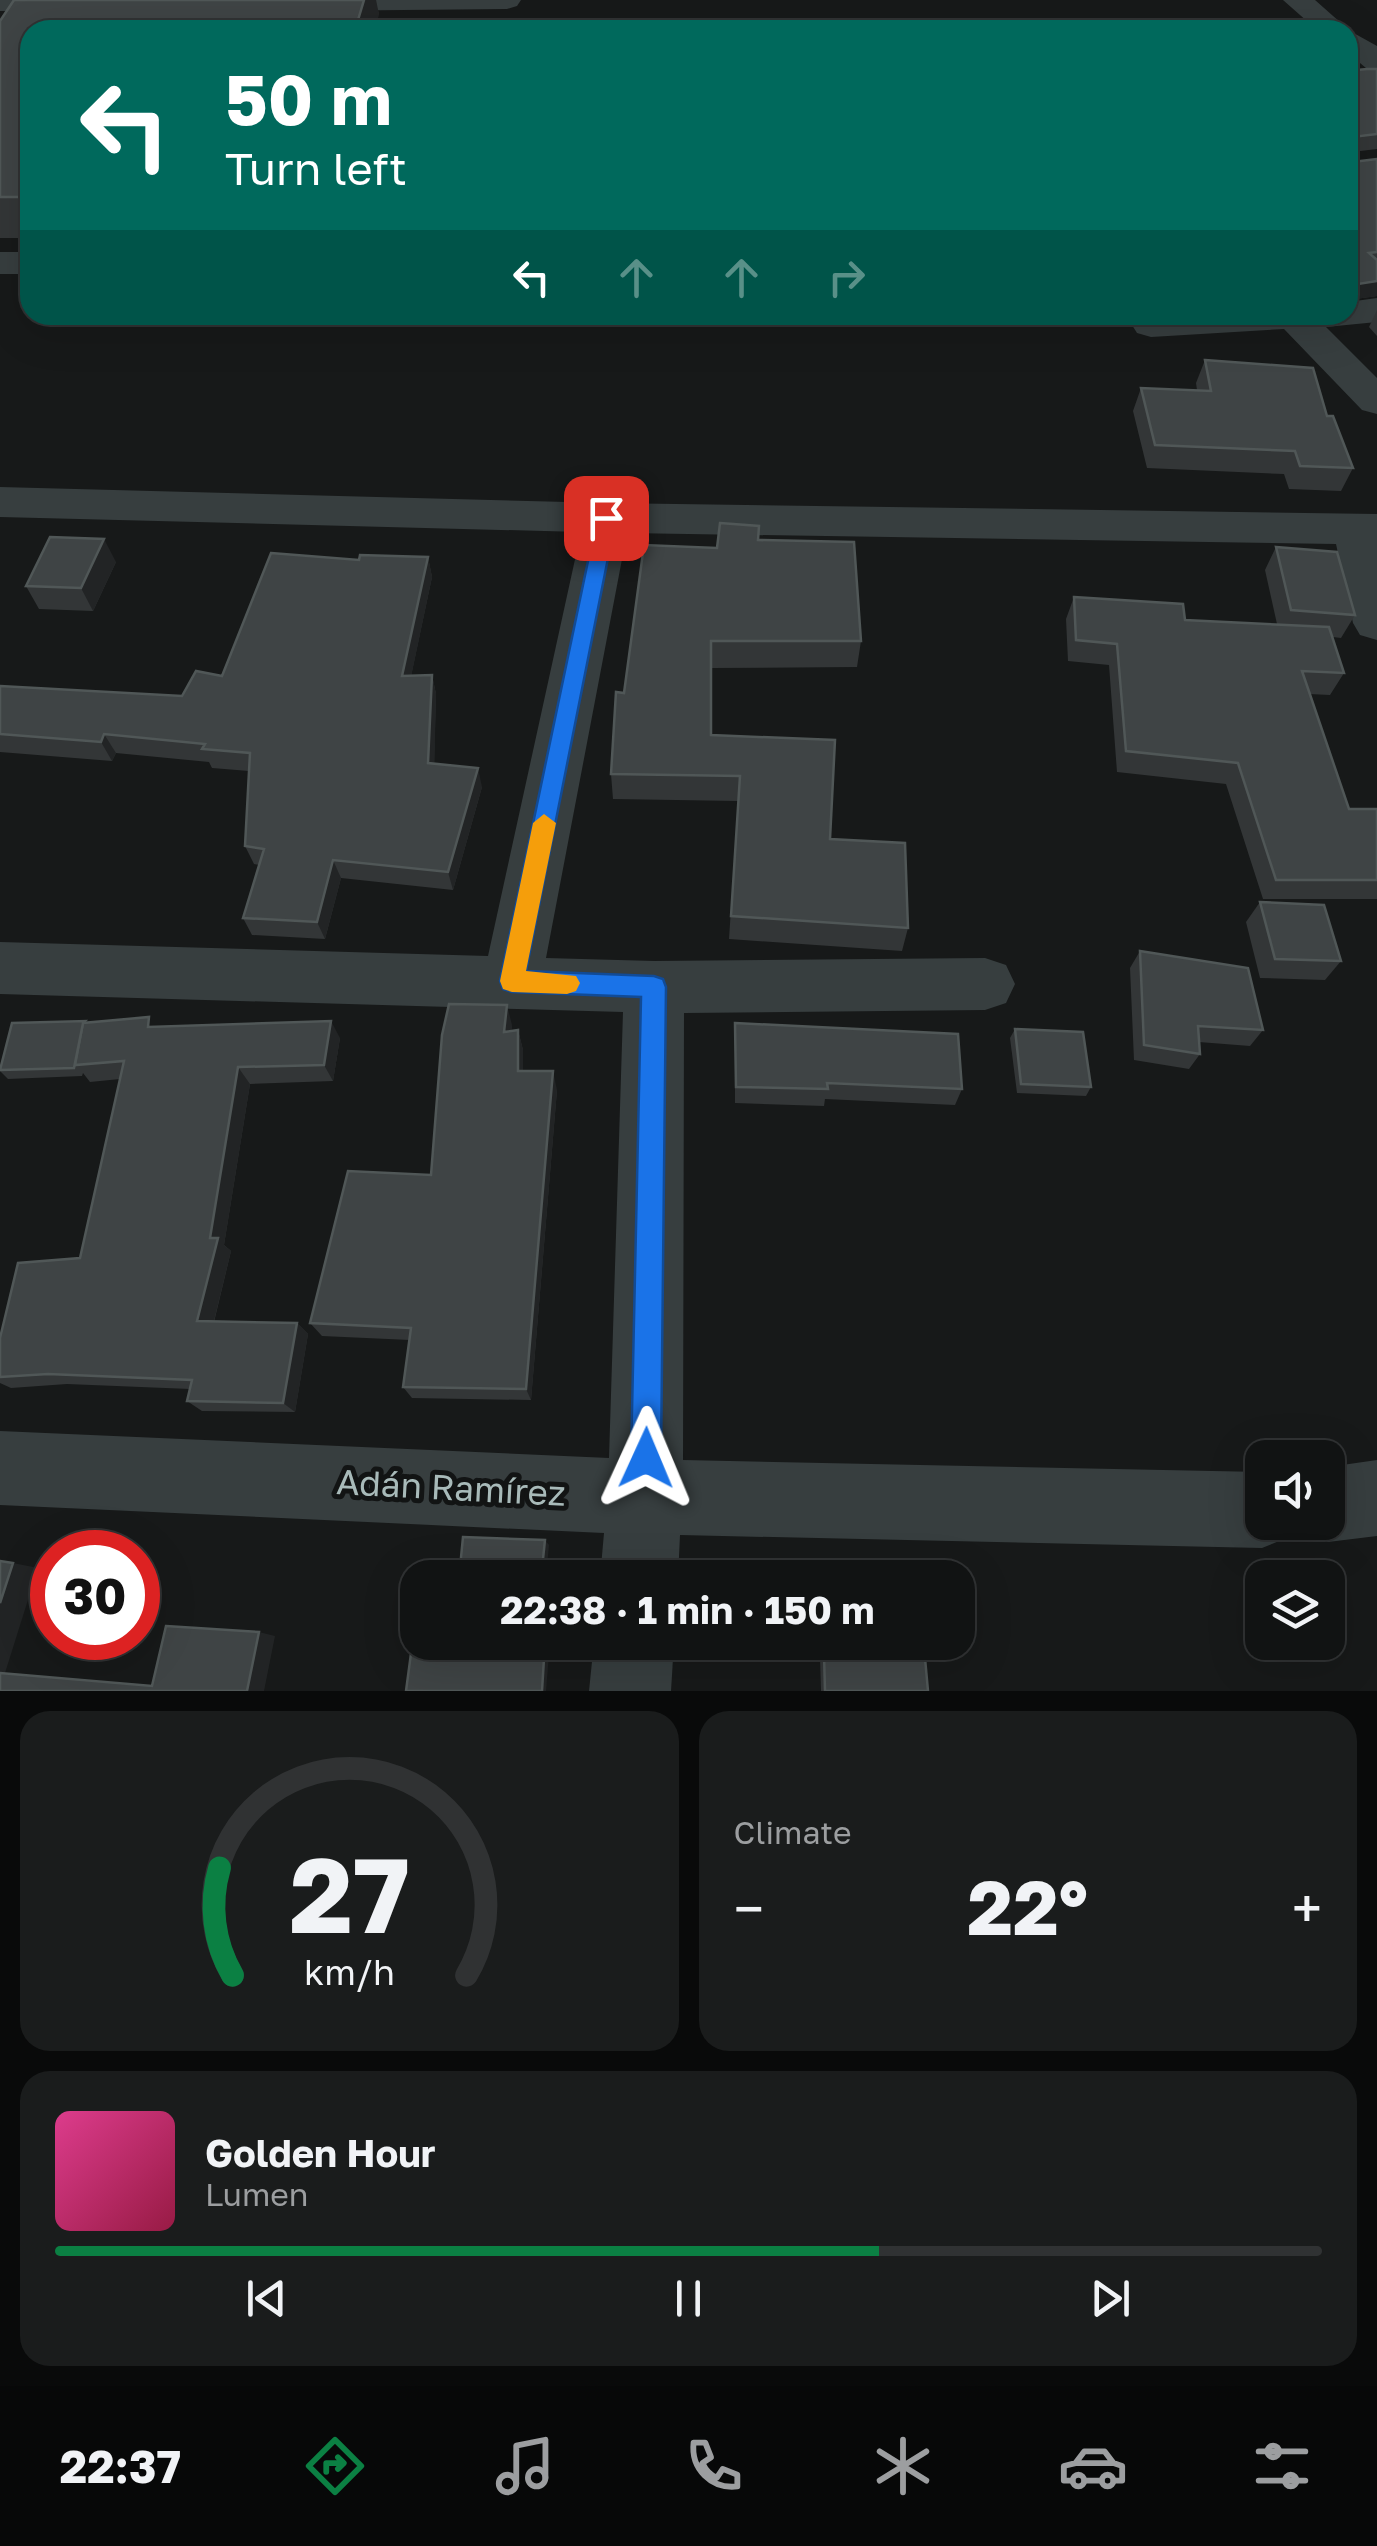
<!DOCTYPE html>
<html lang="en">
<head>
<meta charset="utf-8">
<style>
  body { margin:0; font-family:"Golos Text",sans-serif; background:#1a1c1c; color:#f1f3f6; height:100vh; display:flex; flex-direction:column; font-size:38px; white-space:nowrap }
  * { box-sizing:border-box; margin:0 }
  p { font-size:32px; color:#9c9ea0 }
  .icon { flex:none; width:55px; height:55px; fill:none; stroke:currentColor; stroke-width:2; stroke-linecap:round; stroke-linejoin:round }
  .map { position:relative; height:1691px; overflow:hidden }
  .drawer { display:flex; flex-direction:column; gap:20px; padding:20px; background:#090a0a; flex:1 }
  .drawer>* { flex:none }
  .guide { position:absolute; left:20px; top:20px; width:1338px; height:305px; border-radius:30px; box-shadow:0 10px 40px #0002,0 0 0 2px #303233; background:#00695c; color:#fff; overflow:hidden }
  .buttons { position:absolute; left:1245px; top:1440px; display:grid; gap:20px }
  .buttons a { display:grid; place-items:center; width:100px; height:100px; border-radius:20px; background:#111313; box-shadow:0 10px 40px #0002,0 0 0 2px #303233; font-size:50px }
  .speed { position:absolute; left:30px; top:1530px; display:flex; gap:20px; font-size:50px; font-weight:700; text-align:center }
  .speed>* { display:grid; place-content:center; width:130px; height:130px; border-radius:50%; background:#111313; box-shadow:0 10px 40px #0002,0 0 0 2px #303233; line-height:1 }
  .speed .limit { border:15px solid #d22; background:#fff; color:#111 }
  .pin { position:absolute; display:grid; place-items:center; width:85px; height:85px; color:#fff; margin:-42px; border-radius:20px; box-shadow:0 5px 15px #0006 }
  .me { position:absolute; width:110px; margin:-55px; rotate:1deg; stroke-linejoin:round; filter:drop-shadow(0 0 8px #0008) }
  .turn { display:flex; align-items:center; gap:35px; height:210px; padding:0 40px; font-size:45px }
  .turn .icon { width:130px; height:130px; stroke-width:2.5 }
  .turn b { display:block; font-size:70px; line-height:85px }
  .lanes { display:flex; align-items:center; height:95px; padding:0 40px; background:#0003; justify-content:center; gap:50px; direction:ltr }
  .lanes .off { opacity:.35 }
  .big { font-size:75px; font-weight:700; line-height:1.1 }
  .drawer .card { flex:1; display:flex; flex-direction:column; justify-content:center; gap:15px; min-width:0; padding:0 35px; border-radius:30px; background:#1a1c1c }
  .drawer .dial { align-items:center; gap:0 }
  .dial svg { height:260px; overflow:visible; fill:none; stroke:#303233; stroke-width:7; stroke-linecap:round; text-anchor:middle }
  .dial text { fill:#f1f3f6; stroke:none }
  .song { display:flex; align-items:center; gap:30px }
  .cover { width:120px; height:120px; border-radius:15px; background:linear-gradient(135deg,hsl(330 70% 55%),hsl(340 70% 35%)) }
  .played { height:10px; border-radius:5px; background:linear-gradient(90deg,#0b8043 65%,#303233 65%) }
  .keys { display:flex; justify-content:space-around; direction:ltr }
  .heat { display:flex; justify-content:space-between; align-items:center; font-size:55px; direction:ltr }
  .drawer .tiles { flex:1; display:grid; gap:20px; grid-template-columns:1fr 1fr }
  .card:last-child { grid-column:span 2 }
  .trip { position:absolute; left:400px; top:1560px; width:575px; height:100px; border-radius:30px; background:#111313; box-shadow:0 10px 40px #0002,0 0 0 2px #303233; font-weight:700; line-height:100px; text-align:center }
  .tab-bar { display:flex; height:160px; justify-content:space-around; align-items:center; background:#070808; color:#9c9ea0 }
  .tab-bar .icon { width:70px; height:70px }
  .tab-bar .on { color:#0b8043 }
  .tab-bar b { font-size:45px; color:#f1f3f6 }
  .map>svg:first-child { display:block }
</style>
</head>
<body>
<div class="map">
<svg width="1377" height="1691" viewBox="0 0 1377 1691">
  <rect width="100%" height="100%" fill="#171919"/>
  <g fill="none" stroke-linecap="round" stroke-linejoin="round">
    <g fill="#373e3f" fill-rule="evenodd">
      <polygon points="0,0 100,0 101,2 97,8 87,11 0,11"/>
      <polygon points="290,0 521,0 517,6 507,9 303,11 293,8"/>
      <polygon points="1283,0 1315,0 1350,31 1377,46 1377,70 1366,68 1348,53 1348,30 1317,30"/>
      <rect x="0" y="252" width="30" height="22"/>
      <polygon points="1377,298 1377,322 1326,327 1377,378 1377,414 1362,410 1284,329 1151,337 1137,333 1132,325 1144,315 1348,315 1348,302"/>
      <polygon points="0,487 607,503 1377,514 1377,640 1360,635 1353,623 1336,544 627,533 546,958 654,961 985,958 1006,965 1015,984 1006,1003 985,1010 684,1013 683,1460 1262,1472 1262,1522 1295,1522 1289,1537 1262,1548 680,1535 678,1578 600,1578 604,1533 0,1505 0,1431 609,1458 623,1012 0,994 0,942 488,956 581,532 0,517"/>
      <polygon points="1377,1460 1377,1536 1328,1542 1301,1531 1298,1522 1328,1522 1328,1467"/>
      <polygon points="594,1642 674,1642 671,1691 589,1691"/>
    </g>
  </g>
  <g fill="#333637">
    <polygon points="14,0 376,0 379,15 30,30 30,238 0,238 0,21"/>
    <polygon points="1377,69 1377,149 1352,152 1352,162 1377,159 1377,296 1348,300 1348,71"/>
    <polygon points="1377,310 1377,336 1369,327"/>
    <polygon points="1205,360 1327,416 1353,468 1341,491 1289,489 1284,474 1147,468 1133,411 1141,388 1197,390 1196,383"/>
    <polygon points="758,540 861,641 857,667 711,668 711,735 830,839 908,928 902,951 729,939 738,801 613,799 611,774 624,693 717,548"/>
    <polygon points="1276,547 1355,615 1341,638 1333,637 1344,673 1330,695 1309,694 1349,809 1377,809 1377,899 1263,899 1226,784 1117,772 1109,665 1068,661 1066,619 1074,597 1185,620 1277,624 1265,570"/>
    <polygon points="428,557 432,577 411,676 432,675 436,694 434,764 482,787 453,890 341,878 325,939 252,935 243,918 259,865 254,864 245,846 249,771 212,768 209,762 116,753 112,761 0,752 0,686 182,696 222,676 359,560"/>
    <polygon points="116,562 93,611 39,609 26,586"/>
    <polygon points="1260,902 1341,961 1325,980 1260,978 1246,922"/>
    <polygon points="1140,951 1263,1030 1250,1046 1199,1042 1200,1054 1189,1069 1134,1060 1130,968"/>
    <polygon points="87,1023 340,1038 333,1081 250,1084 224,1245 231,1251 214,1322 297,1323 308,1334 295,1412 202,1411 187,1401 190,1389 67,1384 11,1388 0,1383 0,1338 80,1258 120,1079 90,1082 83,1073 82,1076 8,1079 0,1071"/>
    <polygon points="735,1023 962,1089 955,1105 825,1099 824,1106 735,1103"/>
    <polygon points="512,1025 511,1031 518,1030 523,1050 523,1071 557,1090 531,1400 412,1398 403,1387 410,1340 322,1336 310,1323 431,1175"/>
    <polygon points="1015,1029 1091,1087 1086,1096 1017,1093 1010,1038"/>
    <polygon points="824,1654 928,1691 821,1691 820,1656"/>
  </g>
  <g fill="#222425">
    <polygon points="364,0 376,0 379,15 374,30 355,30"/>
    <polygon points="1377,281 1377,296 1348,300 1348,295 1352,285"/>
    <polygon points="104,539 116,562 93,611 81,588"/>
    <polygon points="428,557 432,577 407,696 402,676"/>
    <polygon points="432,675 436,694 434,782 428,763"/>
    <polygon points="104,734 116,753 112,761 101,742"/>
    <polygon points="478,768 482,787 453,890 448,872"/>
    <polygon points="333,860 341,878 325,939 317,922"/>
    <polygon points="507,1005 512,1025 509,1051 504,1032"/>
    <polygon points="331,1021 340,1038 333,1081 324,1065"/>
    <polygon points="518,1030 523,1050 523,1090 518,1071"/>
    <polygon points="238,1067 250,1084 224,1245 231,1251 211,1333 197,1321"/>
    <polygon points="553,1071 557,1090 531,1400 526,1389"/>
    <polygon points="297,1323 308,1334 295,1412 283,1403"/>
    <polygon points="545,1540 549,1545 546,1578 541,1578"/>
    <polygon points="13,1563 38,1568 5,1673 0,1673 0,1603"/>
    <polygon points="259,1632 275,1636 264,1691 247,1691"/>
    <polygon points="545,1642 550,1642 546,1691 542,1691"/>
  </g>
  <g fill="#3f4445" stroke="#505757" stroke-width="2.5">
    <polygon points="14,0 364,0 355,30 30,30 30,197 0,197 0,21"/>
    <polygon points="1367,69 1377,69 1377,134 1352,137 1352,162 1377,159 1377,252 1369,253 1377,260 1377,281 1352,285 1348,280 1348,71"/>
    <polygon points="1205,360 1313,368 1327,416 1333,416 1353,468 1300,466 1295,451 1155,445 1141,388 1211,391"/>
    <polygon points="720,523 759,526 758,540 854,542 861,641 711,641 711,735 835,740 830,839 905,843 908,928 731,916 740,776 611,774 616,692 624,693 644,545 717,548"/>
    <polygon points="50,537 104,539 81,588 26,586"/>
    <polygon points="1276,547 1337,552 1355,615 1291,610"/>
    <polygon points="271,553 359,560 360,555 428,557 402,676 432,675 428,763 478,768 448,872 333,860 317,922 243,918 264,849 245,846 250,753 202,749 205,744 104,734 101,742 0,734 0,686 182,696 196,671 222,676"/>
    <polygon points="1074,597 1183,604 1185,620 1329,627 1344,673 1302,671 1349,809 1377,809 1377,880 1276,880 1238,763 1126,751 1117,644 1076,640"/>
    <polygon points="1260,902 1324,905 1341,961 1275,959"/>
    <polygon points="1140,951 1248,968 1263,1030 1198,1026 1200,1054 1144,1045"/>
    <polygon points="449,1004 507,1005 504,1032 518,1030 518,1071 553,1071 526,1389 403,1387 411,1328 310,1323 348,1171 431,1175 442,1035"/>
    <polygon points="149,1017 148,1027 331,1021 324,1065 238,1067 210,1238 218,1238 197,1321 297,1323 283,1403 187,1401 192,1380 48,1374 0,1377 0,1338 18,1263 80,1258 124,1061 75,1065 83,1023"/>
    <polygon points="85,1021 83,1023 74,1068 0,1070 12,1023"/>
    <polygon points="735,1023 958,1034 962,1089 827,1083 828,1089 736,1087"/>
    <polygon points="1015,1029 1083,1032 1091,1087 1021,1084"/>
    <polygon points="463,1537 545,1540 541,1578 459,1578"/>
    <polygon points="0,1561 13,1563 0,1603"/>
    <polygon points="418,1601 418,1642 545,1642 542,1691 406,1691"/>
    <polygon points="166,1626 259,1632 247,1691 0,1691 0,1673 152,1686"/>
    <polygon points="824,1654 925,1658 928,1691 825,1691"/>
  </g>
  <polygon fill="#1a73e8" stroke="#114b97" stroke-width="2.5" points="606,512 616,518 526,971 654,976 663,979 666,987 661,1458 657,1469 646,1473 635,1469 631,1458 641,997 512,992 503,989 500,981 597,518"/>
  <polygon fill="#f59e0b" points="544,814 556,823 526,971 576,976 580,983 576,991 567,994 512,992 503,989 500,981 533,823"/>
  <g text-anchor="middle" stroke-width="10" stroke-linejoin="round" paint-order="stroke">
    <g font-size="35" fill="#a8bab9" stroke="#121414">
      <text transform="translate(451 1488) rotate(3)" y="12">Adán Ramírez</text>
    </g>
  </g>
</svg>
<div class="buttons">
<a><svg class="icon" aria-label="sound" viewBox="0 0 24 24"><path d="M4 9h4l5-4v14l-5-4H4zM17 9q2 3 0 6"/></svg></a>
<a><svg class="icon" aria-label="layers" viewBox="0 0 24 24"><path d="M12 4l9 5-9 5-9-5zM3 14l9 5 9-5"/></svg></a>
</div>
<div class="speed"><div class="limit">30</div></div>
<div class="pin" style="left:606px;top:518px;background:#d93025"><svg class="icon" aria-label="arrive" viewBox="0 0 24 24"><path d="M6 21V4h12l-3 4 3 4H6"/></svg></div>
<svg class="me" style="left:646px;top:1458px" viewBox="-20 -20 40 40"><path d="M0-17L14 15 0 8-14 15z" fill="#1a73e8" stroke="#fff" stroke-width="4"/></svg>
<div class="trip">22:38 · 1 min · 150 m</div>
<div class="guide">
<div class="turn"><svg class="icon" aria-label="left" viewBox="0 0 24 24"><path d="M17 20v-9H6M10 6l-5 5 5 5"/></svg><div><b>50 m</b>Turn left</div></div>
<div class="lanes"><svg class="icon" aria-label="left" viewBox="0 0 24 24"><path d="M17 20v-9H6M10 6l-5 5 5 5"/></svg><svg class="icon off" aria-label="ahead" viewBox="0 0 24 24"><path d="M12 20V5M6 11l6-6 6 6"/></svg><svg class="icon off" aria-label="ahead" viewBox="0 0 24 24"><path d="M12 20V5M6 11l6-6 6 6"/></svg><svg class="icon off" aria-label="right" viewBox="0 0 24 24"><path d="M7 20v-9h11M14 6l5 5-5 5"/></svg></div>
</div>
</div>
<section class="drawer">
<div class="tiles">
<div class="card dial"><svg viewBox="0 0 100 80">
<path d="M14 69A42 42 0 1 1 86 69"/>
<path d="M14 69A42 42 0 0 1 10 36" stroke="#0b8043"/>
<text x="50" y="56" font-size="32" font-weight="700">27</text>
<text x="50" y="72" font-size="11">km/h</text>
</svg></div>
<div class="card"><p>Climate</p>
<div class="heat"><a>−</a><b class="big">22°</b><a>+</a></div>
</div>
<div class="card">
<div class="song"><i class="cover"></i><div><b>Golden Hour</b><p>Lumen</p></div></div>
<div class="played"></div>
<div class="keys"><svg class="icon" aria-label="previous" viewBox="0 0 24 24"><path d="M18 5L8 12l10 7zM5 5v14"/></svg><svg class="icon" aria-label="pause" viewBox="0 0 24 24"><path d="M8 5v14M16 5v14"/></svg><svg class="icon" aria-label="next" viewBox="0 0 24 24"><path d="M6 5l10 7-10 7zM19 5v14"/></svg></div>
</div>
</div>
</section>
<nav class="tab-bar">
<b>22:37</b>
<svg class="icon on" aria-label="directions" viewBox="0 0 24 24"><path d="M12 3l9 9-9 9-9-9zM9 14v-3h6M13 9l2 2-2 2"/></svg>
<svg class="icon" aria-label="music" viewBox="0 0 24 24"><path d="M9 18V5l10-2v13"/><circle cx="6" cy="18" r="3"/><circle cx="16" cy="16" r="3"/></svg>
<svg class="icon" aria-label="phone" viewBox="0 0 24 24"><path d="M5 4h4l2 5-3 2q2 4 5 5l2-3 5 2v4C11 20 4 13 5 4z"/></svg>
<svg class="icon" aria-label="climate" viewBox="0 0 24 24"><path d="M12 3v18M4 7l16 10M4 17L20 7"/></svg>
<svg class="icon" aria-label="car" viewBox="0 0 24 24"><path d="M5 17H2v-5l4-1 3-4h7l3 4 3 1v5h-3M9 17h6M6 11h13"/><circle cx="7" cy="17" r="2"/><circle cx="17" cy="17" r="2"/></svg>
<svg class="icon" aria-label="filters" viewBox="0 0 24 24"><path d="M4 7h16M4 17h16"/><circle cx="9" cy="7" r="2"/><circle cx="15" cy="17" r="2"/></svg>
</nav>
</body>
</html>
